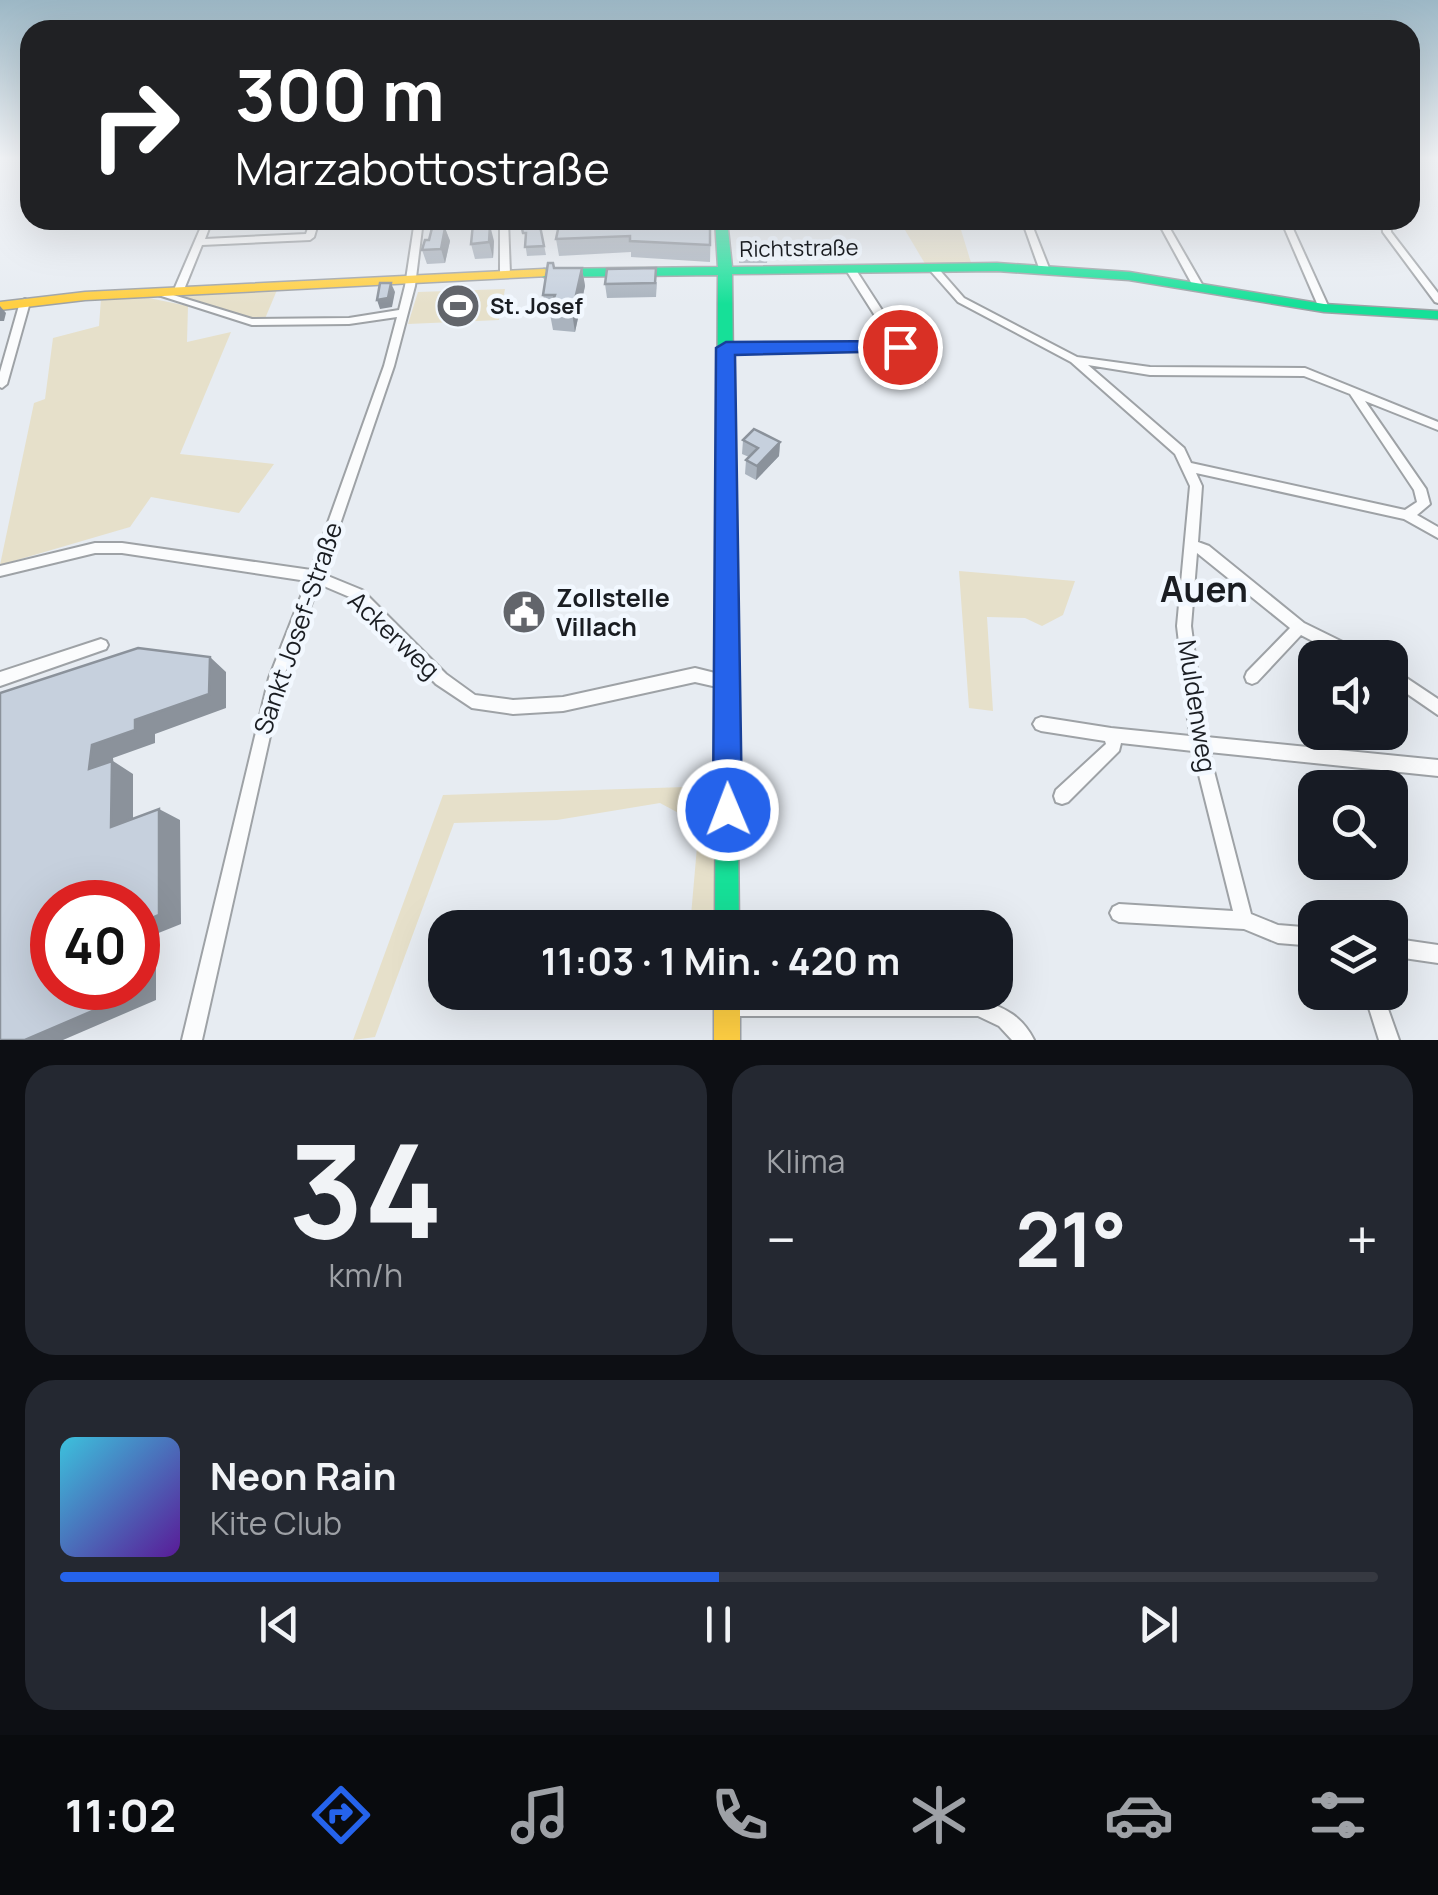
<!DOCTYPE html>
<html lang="de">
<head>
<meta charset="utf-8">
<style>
  body { margin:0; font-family:Manrope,sans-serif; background:#242831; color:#f1f3f6; height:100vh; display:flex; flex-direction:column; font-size:38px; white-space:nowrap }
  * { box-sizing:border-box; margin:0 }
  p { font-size:32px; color:#9ea1a6 }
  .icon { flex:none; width:55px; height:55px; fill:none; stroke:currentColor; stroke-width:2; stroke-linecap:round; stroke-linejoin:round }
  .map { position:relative; height:1040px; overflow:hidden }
  .side { display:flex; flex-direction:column; gap:25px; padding:25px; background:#0d0f14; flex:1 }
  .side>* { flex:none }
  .hud { position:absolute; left:20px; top:20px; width:1400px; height:210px; border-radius:30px; box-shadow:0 10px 40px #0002; background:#202124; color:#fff; overflow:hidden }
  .tools { position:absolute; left:1298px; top:640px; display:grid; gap:20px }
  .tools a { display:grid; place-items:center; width:110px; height:110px; border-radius:20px; background:#171b24; box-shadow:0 10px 40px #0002; font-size:50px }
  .speed { position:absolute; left:30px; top:880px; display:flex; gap:20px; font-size:50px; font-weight:700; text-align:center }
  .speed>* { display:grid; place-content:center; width:130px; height:130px; border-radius:50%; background:#171b24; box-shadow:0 10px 40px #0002; line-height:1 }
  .speed .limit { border:15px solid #d22; background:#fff; color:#111 }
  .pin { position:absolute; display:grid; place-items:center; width:85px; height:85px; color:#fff; margin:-42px; border:5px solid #fff; border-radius:50%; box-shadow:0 2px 10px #0007 }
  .me { position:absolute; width:110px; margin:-55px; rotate:359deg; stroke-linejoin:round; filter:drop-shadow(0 0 8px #0008) }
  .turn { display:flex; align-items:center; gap:35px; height:210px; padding:0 50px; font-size:45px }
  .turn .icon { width:130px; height:130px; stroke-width:2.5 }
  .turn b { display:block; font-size:70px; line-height:85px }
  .big { font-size:75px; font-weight:700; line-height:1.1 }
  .side .widget { flex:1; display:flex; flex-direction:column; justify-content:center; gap:15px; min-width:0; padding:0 35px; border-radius:30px; background:#242831 }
  .side .dial { align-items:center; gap:0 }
  .dial b { font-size:130px; line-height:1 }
  .song { display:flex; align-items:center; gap:30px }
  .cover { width:120px; height:120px; border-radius:15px; background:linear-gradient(135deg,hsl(190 70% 55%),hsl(270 70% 35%)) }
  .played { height:10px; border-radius:5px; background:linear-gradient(90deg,#2563eb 50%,#363941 50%) }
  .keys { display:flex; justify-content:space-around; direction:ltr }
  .heat { display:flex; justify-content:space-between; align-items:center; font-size:55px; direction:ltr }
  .side .tiles { flex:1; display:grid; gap:25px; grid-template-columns:1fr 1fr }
  .widget:last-child { grid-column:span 2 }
  .trip { position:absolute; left:428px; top:910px; width:585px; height:100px; border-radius:30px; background:#171b24; box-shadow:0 10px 40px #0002; font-weight:700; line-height:100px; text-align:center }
  .dock { display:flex; height:160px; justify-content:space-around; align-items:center; background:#090b0e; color:#9ea1a6 }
  .dock .icon { width:70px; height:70px }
  .dock .active { color:#2563eb }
  .dock b { font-size:45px; color:#f1f3f6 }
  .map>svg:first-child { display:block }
</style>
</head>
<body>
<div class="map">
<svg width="1438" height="1040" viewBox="0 0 1438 1040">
  <rect width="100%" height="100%" fill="#e7ecf2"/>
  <g fill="#e6e0ca">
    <polygon points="899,220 958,220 972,266 927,267"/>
    <polygon points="505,289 499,320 408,324 418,292"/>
    <polygon points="277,290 264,321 176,299 177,296"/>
    <polygon points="139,296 188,306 187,342 231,332 180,454 274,464 239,513 151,497 130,527 0,565 34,403 45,399 53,338 99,326 101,299"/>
    <polygon points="959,571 1075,581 1063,615 1042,626 1025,618 987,617 993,711 969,708"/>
    <polygon points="716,786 715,927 690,927 699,824 660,803 557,820 454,823 375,1037 353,1040 443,795"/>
  </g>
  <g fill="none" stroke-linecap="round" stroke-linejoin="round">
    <defs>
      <g id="street">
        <polygon points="204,220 212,220 205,239 306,234 311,220 319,220 314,237 310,240 202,245 183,292 178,295 175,294 173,292"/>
        <polygon points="415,220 423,220 415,286 394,366 323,574 362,590 446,674 475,695 513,700 563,697 695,668 731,677 733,682 731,687 726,689 695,682 563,711 513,714 472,708 436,684 352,598 319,584 283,678 202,1040 182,1040 269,678 307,581 122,553 95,553 0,576 0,566 95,543 122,543 311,570 384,366 397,317 349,324 252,325 152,293 157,290 160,291 252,319 349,318 399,310 405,286"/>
        <polygon points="500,220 508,220 510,274 505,277 500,274"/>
        <polygon points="1022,220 1030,220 1049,268 1047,270 1044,271 1039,268"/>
        <polygon points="1157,220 1165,220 1203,286 1201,288 1195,288 1193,286"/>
        <polygon points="1281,220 1289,220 1329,308 1327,310 1324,311 1319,308"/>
        <polygon points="1382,220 1390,220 1391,232 1438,293 1438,303 1435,302 1383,232"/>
        <path d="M933 265 936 266 964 298 1077 357 1150 367 1305 368 1438 422V430L1365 401 1426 489 1430 504 1417 515 1438 527V538L1404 519 1196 473 1202 486 1198 542 1209 546 1304 623 1365 653 1367 658H1345L1301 635 1257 682 1252 684 1247 682 1245 677 1247 672 1290 628 1197 553 1191 626 1206 737 1438 760V776L1209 752 1251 914 1278 925 1315 928V946L1278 943 1244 929 1119 922 1113 919 1110 913 1113 907 1119 904 1233 911 1193 751 1121 743 1119 751 1068 802 1062 804 1056 802 1054 796 1056 790 1106 744 1105 741 1041 731 1036 729 1033 724 1036 719 1041 717 1111 728 1190 736 1177 626 1190 486 1175 454 1071 362 958 302 928 268ZM1088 365 1150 375 1304 376 1350 394 1414 490 1417 502 1405 510 1191 463 1184 448Z"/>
        <polygon points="851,267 856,270 924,375 925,378 924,381 916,381 897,350 722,351 721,349 726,346 893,344 846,270"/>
        <polygon points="25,299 30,302 7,384 2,388 0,387 0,372 20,302"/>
        <polygon points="101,639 106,641 108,645 106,649 0,686 0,672"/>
        <polygon points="1390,667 1438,699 1438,715 1390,682"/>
        <polygon points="1390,938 1438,945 1438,963 1390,956"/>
        <polygon points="1364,992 1382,992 1399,1040 1379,1040"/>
        <path d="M727 998H978C1003 1008 1021 1014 1034 1040H1012L999 1026 978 1016H727L720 1014 718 1007 720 1000Z"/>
      </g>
      <polygon id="fast" points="715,220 727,220 732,267 997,263 1129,272 1324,304 1438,311 1438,319 1324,312 1129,280 997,271 732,274 739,928 715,928 718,275 544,277 537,273 544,269 718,267"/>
      <g id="slow">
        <polygon points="544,269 549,270 549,276 85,300 0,310 0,302 85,292"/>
        <rect x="714" y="992" width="26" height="48"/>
      </g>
    </defs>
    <use href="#street" stroke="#9ea2a6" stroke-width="4"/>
    <use href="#fast" stroke="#9ea2a6" stroke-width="3"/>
    <use href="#slow" stroke="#9ea2a6" stroke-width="3"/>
    <use href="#street" fill="#fbfcfd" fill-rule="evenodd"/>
    <use href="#fast" fill="#16e098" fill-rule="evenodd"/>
    <use href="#slow" fill="#ffcf43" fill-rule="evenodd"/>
  </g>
  <g fill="#aab3be">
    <polygon points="544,220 545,230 541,230 546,255 527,256 525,242"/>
    <polygon points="638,220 637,227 674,228 711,220 710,262 631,257 631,252 559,256 556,239"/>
    <polygon points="756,220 832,220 831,224 756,225"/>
    <polygon points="988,220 1008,220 1005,227 990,227"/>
    <polygon points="445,228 450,241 445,263 427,264 422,250 429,240"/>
    <polygon points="494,241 493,258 475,259 471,244"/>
    <polygon points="739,245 768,254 767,263 739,263"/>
    <polygon points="554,268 582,268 585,286 575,332 553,330 550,314 547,313 543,295"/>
    <polygon points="657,282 656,297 607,298 605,284"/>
    <polygon points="743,440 780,442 779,456 756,480 745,474 746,460 749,457 742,454"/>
  </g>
  <g fill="#8b929b">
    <polygon points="539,221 544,221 545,230 541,230"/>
    <polygon points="490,225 494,241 493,258 489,242"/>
    <polygon points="445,228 450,241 445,263 441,249"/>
    <polygon points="582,268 585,286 575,332 572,313"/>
    <polygon points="391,283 395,292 392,307 380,309 377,300"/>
    <polygon points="0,306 6,313 4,321 0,321"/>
    <polygon points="780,442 779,456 756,480 757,466"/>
    <polygon points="210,657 226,672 226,708 155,734 155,743 113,758 113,761 133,774 133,838 111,827 89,769 92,745 135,720"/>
    <polygon points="159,809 180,820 181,924 156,934 156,1000 63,1040 25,1040 132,988 138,988 138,924"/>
  </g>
  <g fill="#c6d0dd" stroke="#8b929b" stroke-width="2.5">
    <polygon points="484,220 488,220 490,225 489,242 471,244 473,224"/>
    <polygon points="520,220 544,220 539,221 544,246 525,247 526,233 523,233"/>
    <polygon points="560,220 634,220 633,227 674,228 675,220 710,220 710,245 630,241 630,236 556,239"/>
    <polygon points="432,228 445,228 441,249 422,250 425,240 429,240"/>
    <polygon points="767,244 768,254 740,254 739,245"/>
    <polygon points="548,263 553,263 554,268 582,268 572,313 549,312 555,295 543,295"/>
    <polygon points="656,268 655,283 605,284 607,269"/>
    <polygon points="380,283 391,283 388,298 377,300"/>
    <polygon points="754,429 780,442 757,466 746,460 758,448 743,440"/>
    <polygon points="138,648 210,657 209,694 135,720 135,730 92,745 89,769 112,761 111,827 159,809 159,915 138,924 138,902 52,902 52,988 132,988 132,994 25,1040 0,1040 0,693"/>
  </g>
  <linearGradient id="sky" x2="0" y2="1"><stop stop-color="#9cb7c5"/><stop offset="0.52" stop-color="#f4f6f9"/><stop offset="1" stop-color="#f4f6f9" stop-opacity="0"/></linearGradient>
  <rect width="1438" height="304" fill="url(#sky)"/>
  <polygon fill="#2563eb" stroke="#184099" stroke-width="2.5" points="900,341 907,343 907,351 735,355 742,810 738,821 728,825 717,821 713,810 716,348 726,342"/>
  <defs>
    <symbol id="stadium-disc" viewBox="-11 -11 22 22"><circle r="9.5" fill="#62656b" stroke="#f2f8ff"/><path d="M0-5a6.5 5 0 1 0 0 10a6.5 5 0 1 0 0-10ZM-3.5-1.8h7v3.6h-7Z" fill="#fff"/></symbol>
    <symbol id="civic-disc" viewBox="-11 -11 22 22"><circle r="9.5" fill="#62656b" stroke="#f2f8ff"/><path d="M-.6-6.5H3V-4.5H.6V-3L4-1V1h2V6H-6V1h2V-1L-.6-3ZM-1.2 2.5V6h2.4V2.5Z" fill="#fff"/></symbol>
  </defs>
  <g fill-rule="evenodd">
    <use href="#stadium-disc" x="433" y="281" width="50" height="50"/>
    <use href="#civic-disc" x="499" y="587" width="50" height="50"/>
  </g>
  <g text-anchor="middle" stroke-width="9" stroke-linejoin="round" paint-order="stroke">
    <g font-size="22" fill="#1a1d22" stroke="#f2f8ff">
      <text transform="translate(799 248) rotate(-1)" y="8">Richtstraße</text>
    </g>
    <g font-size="22" font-weight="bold" fill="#1a1d22" stroke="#f2f8ff" text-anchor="start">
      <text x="490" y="314">St. Josef</text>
    </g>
    <g font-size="25" font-weight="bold" fill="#1a1d22" stroke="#f2f8ff" text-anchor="start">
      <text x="556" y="607">Zollstelle<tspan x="556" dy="29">Villach</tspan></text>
    </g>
    <g font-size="25" fill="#1a1d22" stroke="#f2f8ff">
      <text transform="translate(298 628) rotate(-71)" y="9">Sankt Josef-Straße</text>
      <text transform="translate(394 635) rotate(43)" y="9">Ackerweg</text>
      <text transform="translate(1197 706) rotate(81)" y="9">Muldenweg</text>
    </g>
    <g font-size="35" font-weight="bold" fill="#1a1d22" stroke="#f2f8ff">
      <text x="1204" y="602">Auen</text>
    </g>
  </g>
</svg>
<div class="tools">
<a><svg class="icon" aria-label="sound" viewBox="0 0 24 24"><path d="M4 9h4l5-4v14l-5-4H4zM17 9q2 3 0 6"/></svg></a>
<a><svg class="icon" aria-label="search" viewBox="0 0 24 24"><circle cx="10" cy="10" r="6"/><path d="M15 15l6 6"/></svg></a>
<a><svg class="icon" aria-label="layers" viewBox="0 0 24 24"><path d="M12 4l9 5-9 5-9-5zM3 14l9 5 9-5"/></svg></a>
</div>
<div class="speed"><div class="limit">40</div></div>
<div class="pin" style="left:900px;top:347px;background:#d93025"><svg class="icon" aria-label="arrive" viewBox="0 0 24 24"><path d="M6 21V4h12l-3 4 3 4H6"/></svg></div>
<svg class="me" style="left:728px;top:810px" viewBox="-20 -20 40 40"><circle r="17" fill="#2563eb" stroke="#fff" stroke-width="3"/><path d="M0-11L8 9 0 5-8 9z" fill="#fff"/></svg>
<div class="trip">11:03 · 1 Min. · 420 m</div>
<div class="hud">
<div class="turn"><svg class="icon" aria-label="right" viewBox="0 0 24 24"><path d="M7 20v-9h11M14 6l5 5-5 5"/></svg><div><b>300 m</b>Marzabottostraße</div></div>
</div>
</div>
<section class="side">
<div class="tiles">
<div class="widget dial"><b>34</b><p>km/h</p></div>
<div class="widget"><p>Klima</p>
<div class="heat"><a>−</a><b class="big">21°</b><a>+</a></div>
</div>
<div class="widget">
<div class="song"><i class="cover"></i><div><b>Neon Rain</b><p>Kite Club</p></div></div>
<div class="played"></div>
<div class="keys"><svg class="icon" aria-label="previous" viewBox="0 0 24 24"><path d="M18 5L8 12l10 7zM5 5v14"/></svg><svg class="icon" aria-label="pause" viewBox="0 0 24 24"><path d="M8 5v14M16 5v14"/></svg><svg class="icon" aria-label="next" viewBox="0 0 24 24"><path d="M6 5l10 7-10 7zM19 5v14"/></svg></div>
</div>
</div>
</section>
<nav class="dock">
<b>11:02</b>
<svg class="icon active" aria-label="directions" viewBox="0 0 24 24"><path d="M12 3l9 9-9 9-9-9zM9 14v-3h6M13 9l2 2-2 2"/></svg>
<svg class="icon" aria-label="music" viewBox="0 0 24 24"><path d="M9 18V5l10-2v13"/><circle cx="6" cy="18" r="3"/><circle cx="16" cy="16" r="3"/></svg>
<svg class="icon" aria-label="phone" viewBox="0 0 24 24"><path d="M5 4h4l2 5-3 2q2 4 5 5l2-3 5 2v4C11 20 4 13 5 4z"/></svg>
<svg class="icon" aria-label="climate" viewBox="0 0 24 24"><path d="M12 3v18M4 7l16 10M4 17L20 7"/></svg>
<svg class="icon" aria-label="car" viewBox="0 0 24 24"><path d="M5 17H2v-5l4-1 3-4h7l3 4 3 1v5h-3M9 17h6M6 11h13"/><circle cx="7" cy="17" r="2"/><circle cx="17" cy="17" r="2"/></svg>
<svg class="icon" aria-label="filters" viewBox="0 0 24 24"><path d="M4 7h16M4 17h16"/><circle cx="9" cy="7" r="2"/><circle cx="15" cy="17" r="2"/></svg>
</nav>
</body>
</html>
